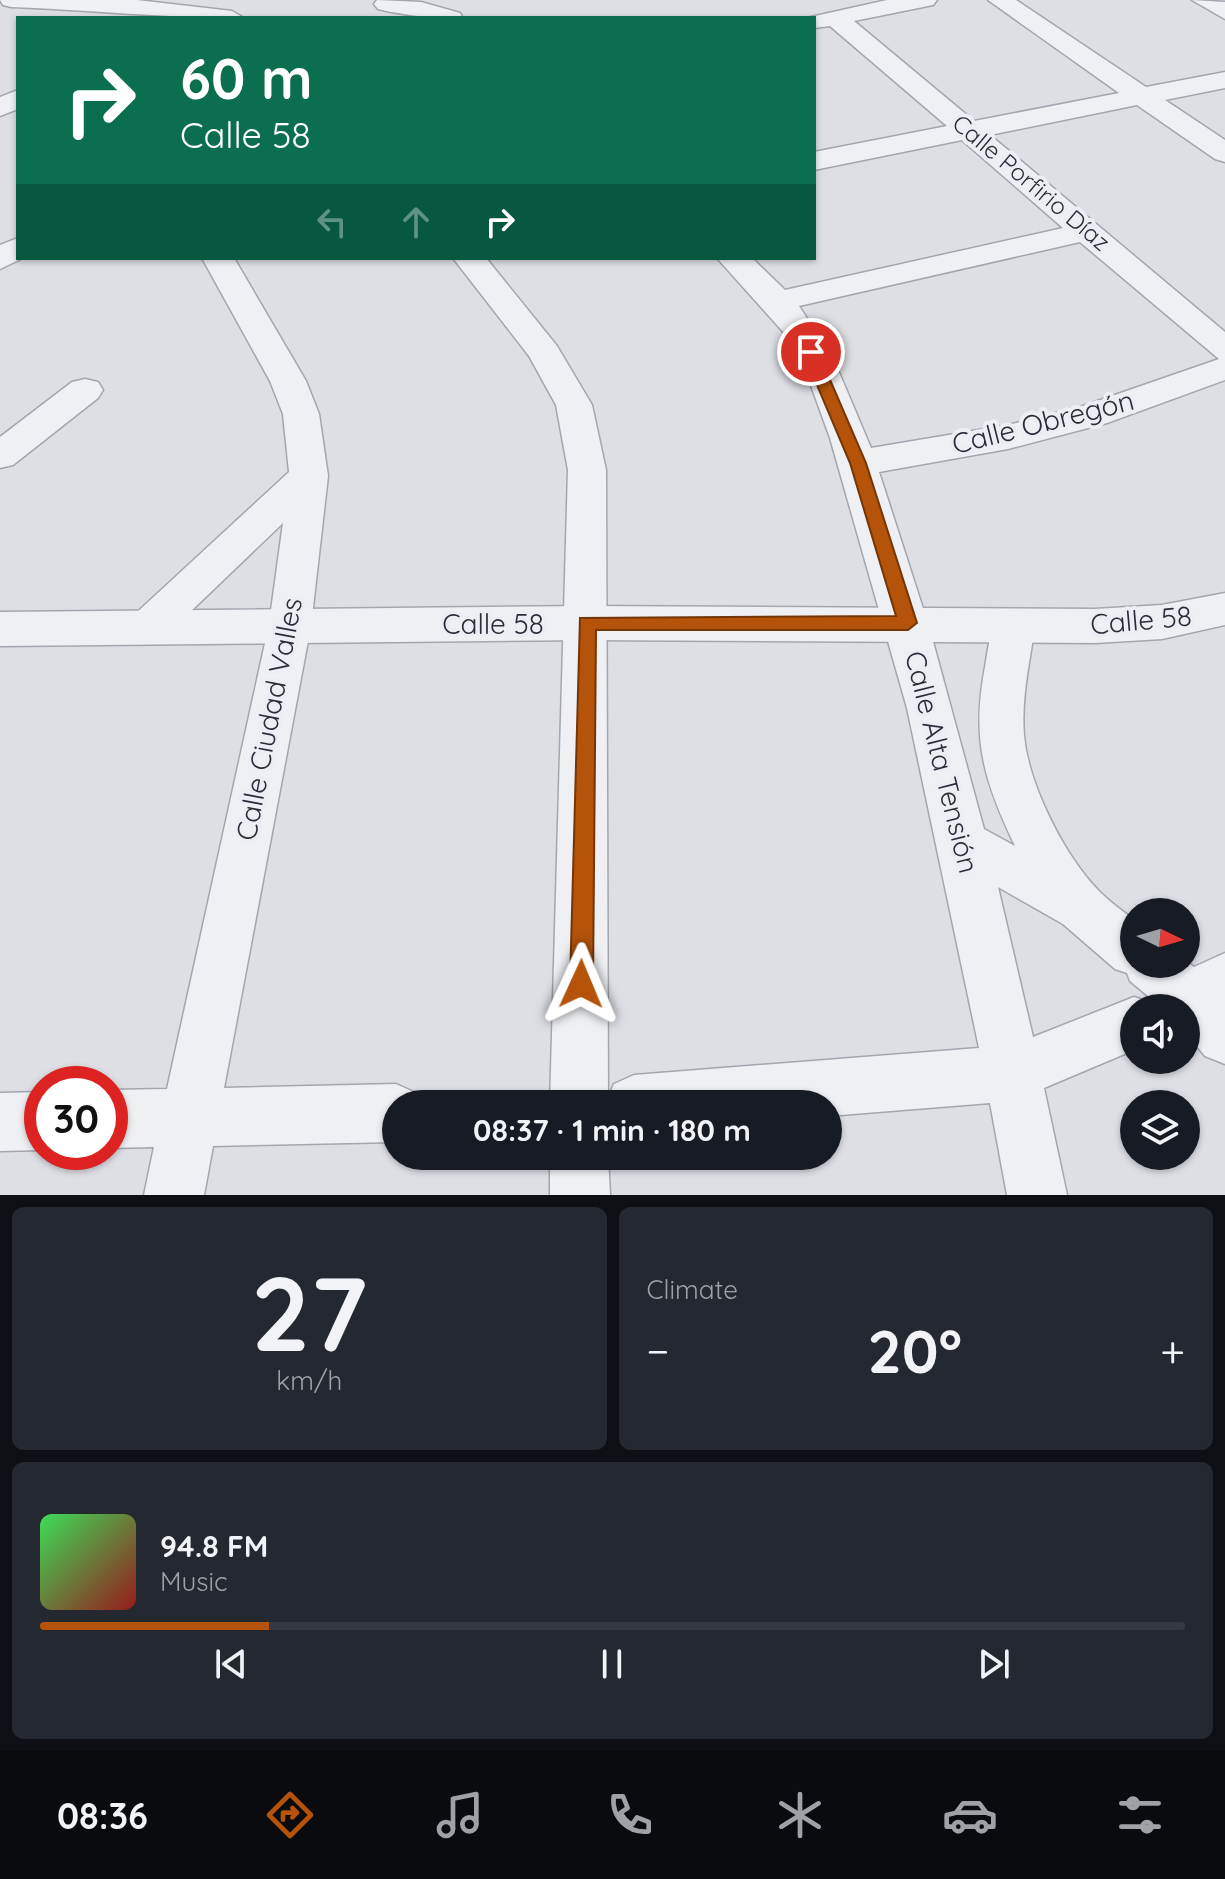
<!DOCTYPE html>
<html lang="en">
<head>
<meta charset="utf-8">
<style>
  body { margin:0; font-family:Quicksand,sans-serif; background:#242831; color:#f1f3f6; height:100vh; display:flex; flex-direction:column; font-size:30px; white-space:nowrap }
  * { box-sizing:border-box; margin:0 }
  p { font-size:26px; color:#9ea1a6 }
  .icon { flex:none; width:44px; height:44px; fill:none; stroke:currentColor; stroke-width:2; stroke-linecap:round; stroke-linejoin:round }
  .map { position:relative; height:1195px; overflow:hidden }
  .details { display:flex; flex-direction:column; gap:12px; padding:12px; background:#0d0f14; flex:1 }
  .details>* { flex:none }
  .hud { position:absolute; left:16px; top:16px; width:800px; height:244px; border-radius:0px; box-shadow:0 2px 6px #0004; background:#0b6e4f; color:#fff; overflow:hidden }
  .needle { width:52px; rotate:95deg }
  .buttons { position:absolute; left:1120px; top:898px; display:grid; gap:16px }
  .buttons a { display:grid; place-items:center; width:80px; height:80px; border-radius:50%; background:#171b24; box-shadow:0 2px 6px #0004; font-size:40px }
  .speed { position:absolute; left:24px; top:1066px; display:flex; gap:16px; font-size:40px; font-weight:700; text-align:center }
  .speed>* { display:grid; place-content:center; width:104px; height:104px; border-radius:50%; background:#171b24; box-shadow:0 2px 6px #0004; line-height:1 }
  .speed .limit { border:12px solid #d22; background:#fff; color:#111 }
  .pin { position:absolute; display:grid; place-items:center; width:68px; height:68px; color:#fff; margin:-34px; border:4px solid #fff; border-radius:50%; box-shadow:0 2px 8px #0007 }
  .me { position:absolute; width:88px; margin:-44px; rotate:1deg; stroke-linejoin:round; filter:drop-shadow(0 0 6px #0008) }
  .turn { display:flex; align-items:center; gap:28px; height:168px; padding:0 32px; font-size:36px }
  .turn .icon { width:104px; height:104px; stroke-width:2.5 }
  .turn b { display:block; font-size:56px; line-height:68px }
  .lanes { display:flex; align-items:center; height:76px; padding:0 32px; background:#0003; justify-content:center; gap:40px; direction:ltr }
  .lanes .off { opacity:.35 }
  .big { font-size:60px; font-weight:700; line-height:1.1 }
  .details .card { flex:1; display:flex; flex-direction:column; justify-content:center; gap:12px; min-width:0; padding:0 28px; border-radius:12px; background:#242831 }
  .details .dial { align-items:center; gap:0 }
  .dial b { font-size:104px; line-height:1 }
  .song { display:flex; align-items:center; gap:24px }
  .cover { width:96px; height:96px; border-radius:12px; background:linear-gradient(135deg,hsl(130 70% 55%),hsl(0 70% 35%)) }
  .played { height:8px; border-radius:4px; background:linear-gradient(90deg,#b45309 20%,#363941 20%) }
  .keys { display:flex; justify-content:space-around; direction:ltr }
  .heat { display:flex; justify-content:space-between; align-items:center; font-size:44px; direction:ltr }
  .details .tiles { flex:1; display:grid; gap:12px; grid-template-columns:1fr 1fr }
  .card:last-child { grid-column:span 2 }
  .trip { position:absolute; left:382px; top:1090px; width:460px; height:80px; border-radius:40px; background:#171b24; box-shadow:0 2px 6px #0004; font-weight:700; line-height:80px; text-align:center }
  .dock { display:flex; height:128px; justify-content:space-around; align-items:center; background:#090b0e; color:#9ea1a6 }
  .dock .icon { width:56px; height:56px }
  .dock .selected { color:#b45309 }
  .dock b { font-size:36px; color:#f1f3f6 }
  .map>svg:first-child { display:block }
</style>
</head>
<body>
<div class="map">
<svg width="1225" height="1195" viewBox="0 0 1225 1195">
  <rect width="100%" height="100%" fill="#dddfe5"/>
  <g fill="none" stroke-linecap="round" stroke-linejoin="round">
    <defs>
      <g id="minor">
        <path d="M0 0H137L232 11 244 18C166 18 89 10 11 7L3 5Z"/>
        <path d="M377 0 421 2 460 13 463 18C434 18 406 16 378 9L374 4Z"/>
        <path d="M887 0H937L933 5 854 21 974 121 1119 93 988 0H1016L1146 87 1225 72V88L1165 100 1225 140V162L1215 159 1137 105 990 135 1225 332V380L1107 423 1008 449 879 472 929 627 984 829 1015 846C984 781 971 739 985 667 988 649 990 630 999 614L1014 609 1029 614 1035 625C1030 661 1021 698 1024 735 1028 784 1065 858 1101 893 1111 903 1123 911 1134 920V964H1186V961L1194 967 1225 953V1064L1205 1056 1186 1033V1008H1134V1050L1044 1088 1067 1195H1007L990 1103 828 1116V1104H550L568 470 556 405 529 356 453 258H486L557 346 592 405 606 470 608 1098 614 1084 634 1075 979 1048 907 708 830 438 810 383 785 334 717 258H752L785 290 1063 228 962 140 814 170V152L947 126 830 26 814 28V18H806ZM1080 242 1219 359 1083 406 1008 425 871 448 833 358 799 306ZM998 887 1063 924 1115 969 1127 973 1130 981 1148 996 1146 1001 1134 997 1033 1037Z"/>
        <polygon points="1192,0 1225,2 1225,19"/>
        <polygon points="18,90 18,109 0,116 0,97"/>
        <polygon points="18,238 18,258 23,258 0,269 0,245"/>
        <polygon points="202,258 234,258 306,381 319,414 328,476 311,625 224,1088 396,1084 416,1093 421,1104 396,1104 396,1142 213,1146 204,1195 144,1195 154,1147 110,1148 110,1090 167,1089 269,625 283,523 164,637 149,642 134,637 128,626 134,615 289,472 283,414 270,381"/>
        <polygon points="85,379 98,382 103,390 98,398 13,465 0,468 0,437 72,382"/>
        <polygon points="42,1092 42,1150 0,1151 0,1093"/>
        <polygon points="550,1156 608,1156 610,1195 550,1195"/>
      </g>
      <polygon id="tertiary" points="1225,593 1225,625 1162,639 1095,643 587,640 0,646 0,612 587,606 1095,609 1162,605"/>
    </defs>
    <use href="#minor" stroke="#a3a6ae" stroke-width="3"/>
    <use href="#tertiary" stroke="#a3a6ae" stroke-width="3"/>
    <use href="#minor" fill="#eff0f4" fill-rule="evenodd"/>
    <use href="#tertiary" fill="#eff0f4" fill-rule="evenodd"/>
  </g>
  <polygon fill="#b45309" stroke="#753606" stroke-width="2" points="811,347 818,352 866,463 917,623 908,630 596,630 593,984 589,991 581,995 573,991 570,984 580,618 896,616 850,463 803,352"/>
  <g text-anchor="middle" stroke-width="8" stroke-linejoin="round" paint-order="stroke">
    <g font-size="24" fill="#282d3a" stroke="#eceef3">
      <text transform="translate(1031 183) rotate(40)" y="8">Calle Porfirio Díaz</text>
    </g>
    <g font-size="28" fill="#282d3a" stroke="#eceef3">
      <text transform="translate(1043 422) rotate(-14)" y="10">Calle Obregón</text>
      <text transform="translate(1141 620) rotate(-5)" y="10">Calle 58</text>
      <text x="493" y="634">Calle 58</text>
      <text transform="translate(269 719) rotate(-79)" y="10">Calle Ciudad Valles</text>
      <text transform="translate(942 762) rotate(76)" y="10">Calle Alta Tensión</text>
    </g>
  </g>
</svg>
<div class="buttons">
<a><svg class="needle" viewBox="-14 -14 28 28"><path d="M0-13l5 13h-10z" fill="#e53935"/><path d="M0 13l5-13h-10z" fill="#9ea1a6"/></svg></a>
<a><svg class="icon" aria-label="sound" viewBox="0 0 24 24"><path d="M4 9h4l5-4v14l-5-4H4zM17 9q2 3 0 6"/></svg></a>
<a><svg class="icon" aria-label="layers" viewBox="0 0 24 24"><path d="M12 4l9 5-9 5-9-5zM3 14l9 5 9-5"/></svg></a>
</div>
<div class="speed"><div class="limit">30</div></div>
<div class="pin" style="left:811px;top:352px;background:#d93025"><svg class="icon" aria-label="arrive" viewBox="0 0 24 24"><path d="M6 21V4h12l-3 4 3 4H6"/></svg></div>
<svg class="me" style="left:581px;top:984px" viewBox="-20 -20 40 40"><path d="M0-17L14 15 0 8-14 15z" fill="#b45309" stroke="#fff" stroke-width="4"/></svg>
<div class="trip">08:37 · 1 min · 180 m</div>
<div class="hud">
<div class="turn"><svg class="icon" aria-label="right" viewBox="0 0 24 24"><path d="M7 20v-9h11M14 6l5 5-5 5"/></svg><div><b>60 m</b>Calle 58</div></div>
<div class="lanes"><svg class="icon off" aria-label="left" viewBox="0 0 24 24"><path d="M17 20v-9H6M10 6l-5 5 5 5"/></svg><svg class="icon off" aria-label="ahead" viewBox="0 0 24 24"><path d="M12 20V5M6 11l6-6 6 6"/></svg><svg class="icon" aria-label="right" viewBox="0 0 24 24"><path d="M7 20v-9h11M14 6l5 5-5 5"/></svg></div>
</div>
</div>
<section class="details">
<div class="tiles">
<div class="card dial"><b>27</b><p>km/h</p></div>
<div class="card"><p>Climate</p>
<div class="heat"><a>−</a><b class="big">20°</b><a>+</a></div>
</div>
<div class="card">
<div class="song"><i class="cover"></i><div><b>94.8 FM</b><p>Music</p></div></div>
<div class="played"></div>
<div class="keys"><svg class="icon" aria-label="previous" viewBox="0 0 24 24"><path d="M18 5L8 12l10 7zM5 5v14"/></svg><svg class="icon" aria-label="pause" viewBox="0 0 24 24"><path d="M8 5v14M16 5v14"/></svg><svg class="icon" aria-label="next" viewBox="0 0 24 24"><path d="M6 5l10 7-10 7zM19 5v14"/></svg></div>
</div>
</div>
</section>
<nav class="dock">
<b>08:36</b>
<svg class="icon selected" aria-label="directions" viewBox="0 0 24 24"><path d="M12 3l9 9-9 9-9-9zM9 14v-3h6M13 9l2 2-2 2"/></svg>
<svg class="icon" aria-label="music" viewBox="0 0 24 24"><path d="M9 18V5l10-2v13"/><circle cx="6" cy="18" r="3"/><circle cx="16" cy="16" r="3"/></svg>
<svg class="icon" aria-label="phone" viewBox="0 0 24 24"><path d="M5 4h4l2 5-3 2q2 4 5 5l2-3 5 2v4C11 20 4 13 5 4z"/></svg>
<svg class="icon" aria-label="climate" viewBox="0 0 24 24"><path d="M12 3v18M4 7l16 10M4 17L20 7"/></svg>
<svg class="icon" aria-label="car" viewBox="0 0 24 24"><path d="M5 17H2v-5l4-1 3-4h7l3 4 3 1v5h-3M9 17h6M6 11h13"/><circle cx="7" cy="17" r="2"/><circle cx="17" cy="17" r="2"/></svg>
<svg class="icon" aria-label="filters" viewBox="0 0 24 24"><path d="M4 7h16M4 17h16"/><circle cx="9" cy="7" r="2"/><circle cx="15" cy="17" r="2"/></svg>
</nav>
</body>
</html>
